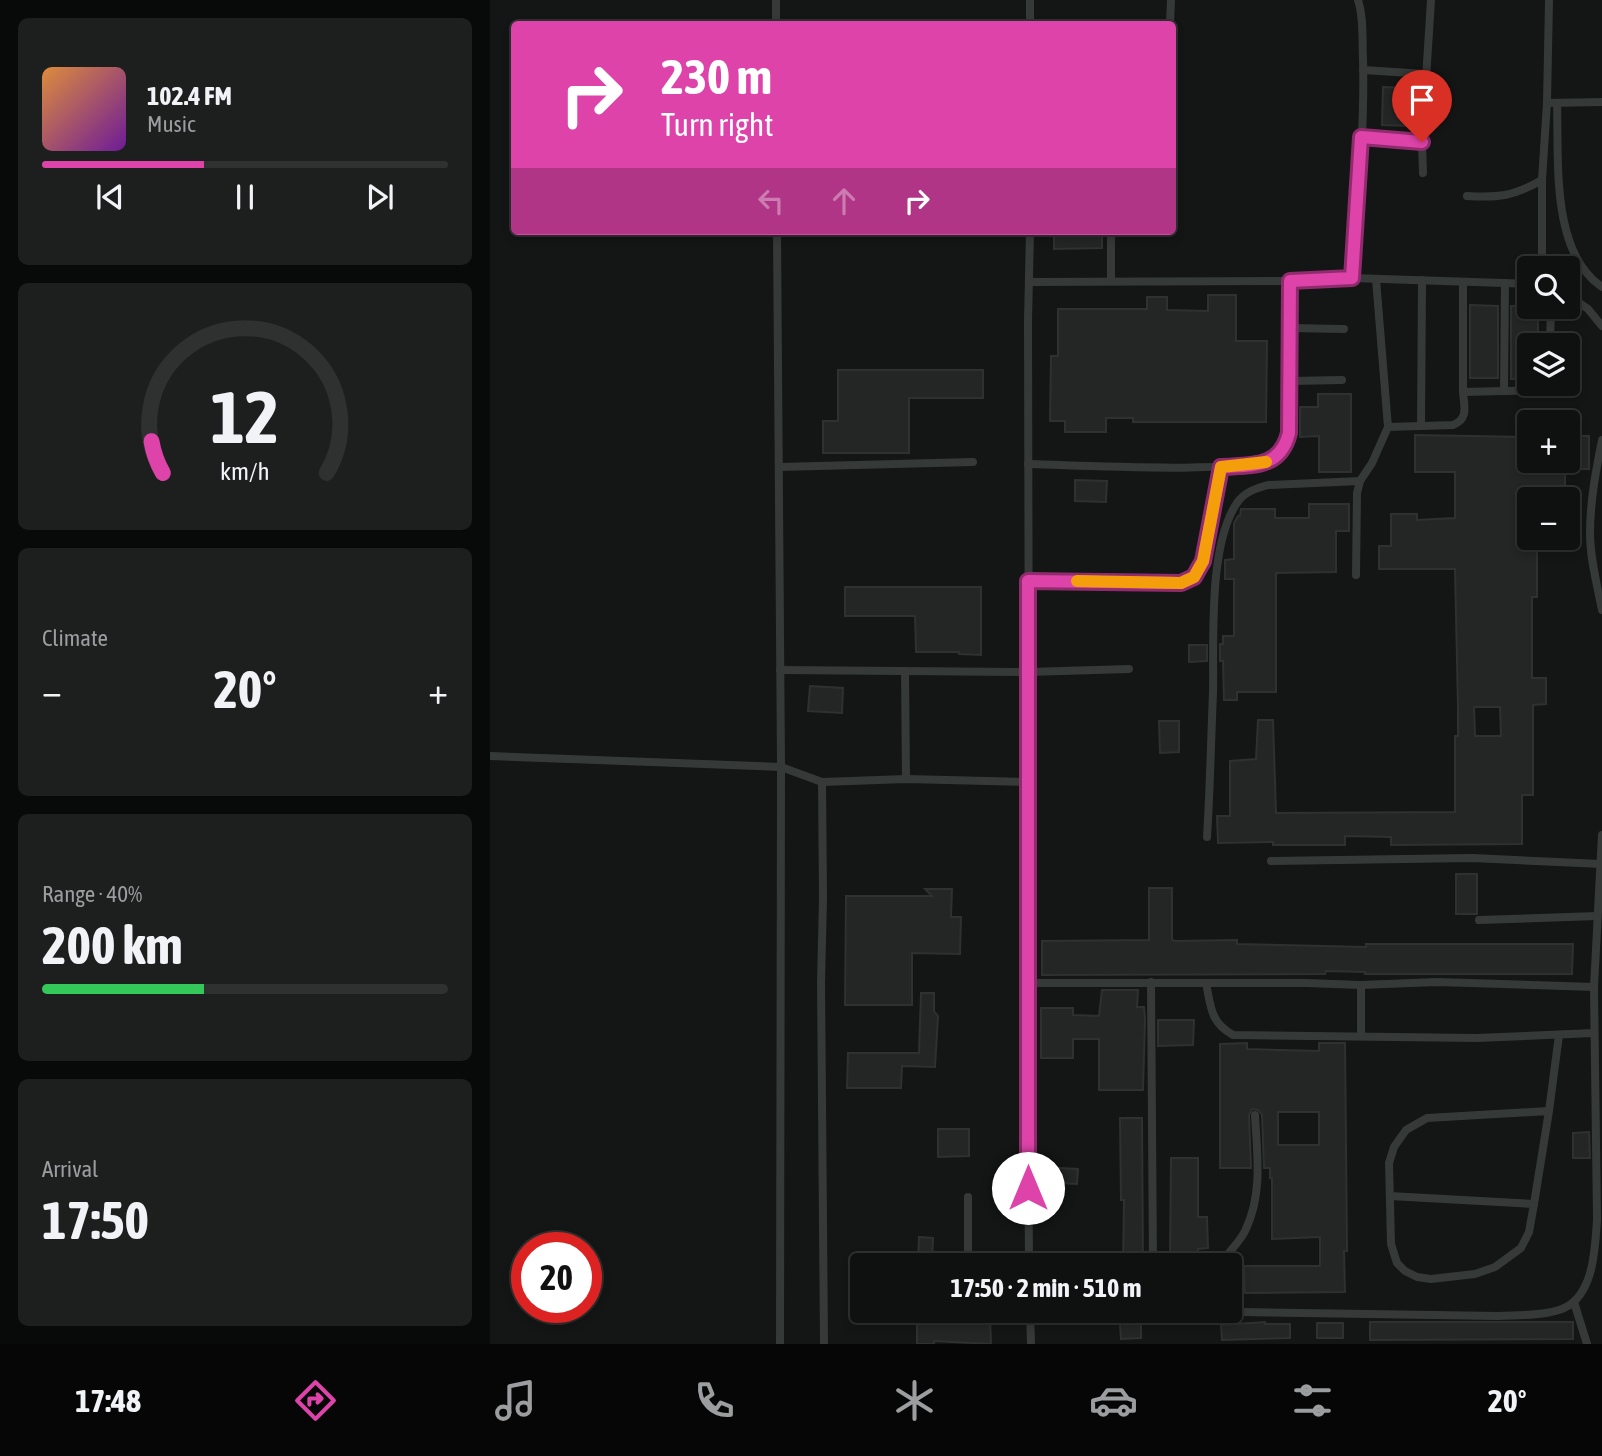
<!DOCTYPE html>
<html lang="en">
<head>
<meta charset="utf-8">
<style>
  body { margin:0; font-family:"Asap Condensed",sans-serif; background:#1d1e1e; color:#f1f3f6; height:100vh; display:flex; flex-direction:column; font-size:26px; white-space:nowrap }
  * { box-sizing:border-box; margin:0 }
  p { font-size:23px; color:#9b9d9f }
  .icon { flex:none; width:38px; height:38px; fill:none; stroke:currentColor; stroke-width:2; stroke-linecap:round; stroke-linejoin:round }
  .map { position:relative; flex:1; overflow:hidden }
  .side { display:flex; flex-direction:column; gap:18px; padding:18px; background:#080909; width:490px }
  .side>* { flex:none }
  .guide { position:absolute; left:21px; top:21px; width:665px; height:214px; border-radius:7px; box-shadow:0 4px 10px #0003,0 0 0 2px #2f3030; background:#de43a9; color:#fff; overflow:hidden }
  .tools { position:absolute; left:1027px; top:256px; display:grid; gap:14px }
  .tools a { display:grid; place-items:center; width:63px; height:63px; border-radius:7px; background:#0f1010; box-shadow:0 4px 10px #0003,0 0 0 2px #2f3030; font-size:35px }
  .speed { position:absolute; left:21px; top:1232px; display:flex; gap:14px; font-size:35px; font-weight:700; text-align:center }
  .speed>* { display:grid; place-content:center; width:91px; height:91px; border-radius:50%; background:#0f1010; box-shadow:0 4px 10px #0003,0 0 0 2px #2f3030; line-height:1 }
  .speed .limit { border:10px solid #d22; background:#fff; color:#111 }
  .pin { position:absolute; display:grid; place-items:center; width:60px; height:60px; color:#fff; margin:-72px -30px; border-radius:50% 50% 50% 0; rotate:-45deg; box-shadow:0 0 7px #0007 }
  .pin .icon { rotate:45deg }
  .me { position:absolute; width:77px; margin:-38px; rotate:0deg; stroke-linejoin:round; filter:drop-shadow(0 0 5px #0008) }
  .turn { display:flex; align-items:center; gap:24px; height:147px; padding:0 35px; font-size:32px }
  .turn .icon { width:91px; height:91px; stroke-width:2.5 }
  .turn b { display:block; font-size:49px; line-height:60px }
  .lanes { display:flex; align-items:center; height:66px; padding:0 35px; background:#0003; justify-content:center; gap:35px; direction:ltr }
  .lanes .off { opacity:.35 }
  .big { font-size:52px; font-weight:700; line-height:1.1 }
  .side .tile { flex:1; display:flex; flex-direction:column; justify-content:center; gap:10px; min-width:0; padding:0 24px; border-radius:10px; background:#1d1e1e }
  .side .dial { align-items:center; gap:0 }
  .dial svg { height:182px; overflow:visible; fill:none; stroke:#2f3030; stroke-width:7; stroke-linecap:round; text-anchor:middle }
  .dial text { fill:#f1f3f6; stroke:none }
  .song { display:flex; align-items:center; gap:21px }
  .cover { width:84px; height:84px; border-radius:10px; background:linear-gradient(135deg,hsl(30 70% 55%),hsl(280 70% 35%)) }
  .played { height:7px; border-radius:4px; background:linear-gradient(90deg,#de43a9 40%,#2f3030 40%) }
  .keys { display:flex; justify-content:space-around; direction:ltr }
  .heat { display:flex; justify-content:space-between; align-items:center; font-size:38px; direction:ltr }
  .charge { height:10px; border-radius:5px; background:linear-gradient(90deg,#34c759 40%,#2f3030 0) }
  .trip { position:absolute; left:360px; top:1253px; width:392px; height:70px; border-radius:7px; background:#0f1010; box-shadow:0 4px 10px #0003,0 0 0 2px #2f3030; font-weight:700; line-height:70px; text-align:center }
  .tabs { display:flex; height:112px; justify-content:space-around; align-items:center; background:#060606; color:#9b9d9f }
  .tabs .icon { width:49px; height:49px }
  .tabs .on { color:#de43a9 }
  .tabs b { font-size:32px; color:#f1f3f6 }
  main { display:flex; flex:1; min-height:0 }
  .map>svg:first-child { display:block }
</style>
</head>
<body>
<main>
<section class="side">
<div class="tile">
<div class="song"><i class="cover"></i><div><b>102.4 FM</b><p>Music</p></div></div>
<div class="played"></div>
<div class="keys"><svg class="icon" aria-label="previous" viewBox="0 0 24 24"><path d="M18 5L8 12l10 7zM5 5v14"/></svg><svg class="icon" aria-label="pause" viewBox="0 0 24 24"><path d="M8 5v14M16 5v14"/></svg><svg class="icon" aria-label="next" viewBox="0 0 24 24"><path d="M6 5l10 7-10 7zM19 5v14"/></svg></div>
</div>
<div class="tile dial"><svg viewBox="0 0 100 80">
<path d="M14 69A42 42 0 1 1 86 69"/>
<path d="M14 69A42 42 0 0 1 9 55" stroke="#de43a9"/>
<text x="50" y="56" font-size="32" font-weight="700">12</text>
<text x="50" y="72" font-size="11">km/h</text>
</svg></div>
<div class="tile"><p>Climate</p>
<div class="heat"><a>−</a><b class="big">20°</b><a>+</a></div>
</div>
<div class="tile"><p>Range · 40%</p><b class="big">200 km</b><div class="charge"></div></div>
<div class="tile"><p>Arrival</p><b class="big">17:50</b></div>
</section>
<div class="map">
<svg width="1112" height="1344" viewBox="0 0 1112 1344">
  <rect width="100%" height="100%" fill="#141515"/>
  <g fill="#242625" stroke="#2e3130" stroke-width="2" fill-rule="evenodd">
    <polygon points="893,87 923,88 921,126 892,125"/>
    <polygon points="564,231 612,231 612,248 564,249"/>
    <polygon points="718,295 746,295 746,341 777,341 776,422 643,422 643,418 616,418 616,432 575,432 575,421 560,421 561,356 568,356 568,309 657,309 657,297 677,297 677,310 718,311"/>
    <polygon points="980,305 1008,306 1008,378 980,378"/>
    <polygon points="1021,306 1048,306 1048,345 1040,345 1040,379 1021,379"/>
    <polygon points="348,370 493,370 493,398 419,398 419,453 333,453 333,421 348,421"/>
    <polygon points="828,394 861,394 861,472 829,472 829,436 810,437 810,407 828,407"/>
    <path d="M925 435 1040 437V460H1075V499H1040V537H1047V597H1042V678H1056V704L1043 705V795H1032V844L901 845V837L855 836V845H783V842L728 843 727 816H740V761L766 759 768 720H783L786 813 965 812V736H968V708L965 569H889V546H901V514H927V520L965 518V472H925ZM984 707H1010L1011 736H985Z"/>
    <rect x="1078" y="436" width="21" height="33"/>
    <polygon points="585,480 617,481 616,502 585,501"/>
    <polygon points="819,504 859,504 859,531 846,531 846,572 786,573 786,692 747,692 747,700 734,700 733,661 730,661 730,644 733,644 733,636 744,636 744,579 735,579 735,560 744,559 744,523 748,516 750,516 751,509 785,509 785,518 819,518"/>
    <polygon points="355,587 491,587 491,655 469,654 469,652 426,652 425,616 355,616"/>
    <polygon points="699,645 717,645 717,661 699,662"/>
    <polygon points="320,686 353,688 352,713 318,711"/>
    <polygon points="669,721 689,721 689,752 670,753"/>
    <rect x="966" y="874" width="21" height="40"/>
    <polygon points="659,888 682,888 682,940 686,941 747,940 747,944 876,947 876,944 1083,944 1082,974 875,974 875,972 836,971 835,974 552,975 552,941 659,940"/>
    <polygon points="435,889 462,889 461,917 471,917 470,954 422,953 422,1005 355,1005 356,896 442,896"/>
    <polygon points="612,990 648,990 647,1007 654,1007 655,1020 653,1090 609,1090 609,1039 583,1039 583,1058 551,1058 551,1008 583,1008 583,1015 609,1016"/>
    <polygon points="431,993 444,993 444,1011 448,1016 445,1067 412,1066 411,1088 357,1088 358,1053 429,1053"/>
    <polygon points="668,1020 704,1020 703,1045 668,1046"/>
    <path d="M757 1043V1049L829 1051V1043H855L857 1251H854L855 1292 755 1293 754 1266H830V1237L782 1239V1178H780V1168H774L772 1115 768 1110 762 1109 759 1115 761 1168H730V1044ZM788 1112H829V1145H788Z"/>
    <polygon points="630,1118 652,1118 653,1265 633,1265 634,1200 631,1200"/>
    <polygon points="448,1129 479,1129 479,1156 448,1157"/>
    <polygon points="1099,1132 1100,1158 1083,1158 1083,1133"/>
    <polygon points="681,1158 708,1158 708,1217 717,1217 718,1248 708,1249 707,1260 680,1259"/>
    <polygon points="552,1167 588,1169 587,1184 569,1183 569,1192 553,1193"/>
    <polygon points="429,1237 443,1238 442,1265 428,1265"/>
    <polygon points="427,1316 500,1317 501,1344 444,1341 444,1344 427,1344"/>
    <polygon points="775,1322 775,1324 800,1324 800,1338 732,1340 731,1325"/>
    <polygon points="880,1322 1083,1322 1083,1339 880,1340"/>
    <rect x="827" y="1323" width="26" height="15"/>
    <polygon points="630,1324 651,1324 651,1338 631,1339"/>
  </g>
  <g fill="none" stroke-linecap="round" stroke-linejoin="round">
    <g stroke="#353a38" stroke-width="8">
      <polyline points="286,0 286,24"/>
      <polyline points="540,0 540,24"/>
      <polyline points="1059,0 1057,103 1112,102"/>
      <polyline points="680,24 681,0"/>
      <polyline points="873,70 936,74"/>
      <path d="M1067 103C1069 158 1060 252 1112 287"/>
      <polyline points="871,137 932,142 941,0"/>
      <polyline points="932,142 933,173"/>
      <path d="M977 196C1009 198 1024 196 1052 180"/>
      <polyline points="287,231 291,767 290,1344"/>
      <polyline points="1052,268 1052,180 1057,103"/>
      <path d="M862 278C867 205 875 131 873 58 872 39 874 18 868 0"/>
      <path d="M886 279 898 427 963 425C979 419 974 406 973 392"/>
      <polyline points="621,281 621,231"/>
      <polyline points="540,282 801,281 862,278 1040,284"/>
      <polyline points="973,282 973,392 1052,390 1059,383"/>
      <polyline points="1078,295 1098,309 1112,326"/>
      <polyline points="800,328 854,329"/>
      <polyline points="1060,345 1061,306"/>
      <polyline points="800,381 852,380"/>
      <polyline points="1014,391 1015,283"/>
      <polyline points="931,426 932,280"/>
      <path d="M1112 440C1106 470 1100 502 1100 533 1100 559 1107 584 1112 610"/>
      <path d="M538 464C579 465 765 475 788 457 795 451 797 441 799 433L801 281"/>
      <polyline points="289,467 483,462"/>
      <polyline points="866,575 867,493 870,481 882,463 898,427"/>
      <path d="M539 581 691 583C703 579 709 573 713 561L731 467"/>
      <polyline points="290,670 539,672 639,669"/>
      <polyline points="415,671 416,779"/>
      <polyline points="0,756 291,767 332,782 416,779 539,782"/>
      <polyline points="332,782 333,898 331,982 334,1344"/>
      <path d="M717 837C720 789 721 741 723 692 724 642 718 545 747 503 754 492 767 488 778 485L870 481"/>
      <polyline points="781,861 982,858 1111,864"/>
      <polyline points="989,920 1107,916"/>
      <polyline points="661,982 663,1265"/>
      <polyline points="537,983 816,983 871,985 947,982 1104,987"/>
      <path d="M716 983C721 1007 720 1022 743 1035L986 1038 1104 1033"/>
      <polyline points="871,1036 871,985"/>
      <polyline points="1059,1111 937,1118 916,1130 904,1147 899,1163 901,1244 907,1263 915,1271 927,1277 941,1279 985,1274 1005,1267 1031,1248 1039,1232 1044,1204 1059,1111 1069,1035"/>
      <polyline points="900,1196 1044,1204"/>
      <polyline points="478,1197 478,1265"/>
      <polyline points="539,1265 537,983 539,782 538,321 540,231"/>
      <path d="M731 1265C737 1252 750 1243 756 1229 773 1192 767 1154 765 1115"/>
      <polyline points="1084,1302 1097,1344"/>
      <polyline points="540,1311 541,1344"/>
      <path d="M688 1311 1008 1316C1028 1315 1050 1316 1069 1310 1104 1299 1105 1250 1107 1219L1104 987 1112 835"/>
    </g>
  </g>
  <g fill="none" stroke-linecap="round" stroke-linejoin="round">
    <defs>
      <path id="route" d="M538 1188V581L691 583 704 577 713 561 731 467C762 465 790 469 799 433L800 281 862 278 871 137 932 142"/>
    </defs>
    <use href="#route" stroke="#902c6e" stroke-width="18"/>
    <use href="#route" stroke="#de43a9" stroke-width="12"/>
    <polyline stroke="#f59e0b" stroke-width="12" points="587,581 691,583 704,577 713,561 731,467 776,462"/>
  </g>
</svg>
<div class="tools">
<a><svg class="icon" aria-label="search" viewBox="0 0 24 24"><circle cx="10" cy="10" r="6"/><path d="M15 15l6 6"/></svg></a>
<a><svg class="icon" aria-label="layers" viewBox="0 0 24 24"><path d="M12 4l9 5-9 5-9-5zM3 14l9 5 9-5"/></svg></a>
<a>+</a>
<a>−</a>
</div>
<div class="speed"><div class="limit">20</div></div>
<div class="pin" style="left:932px;top:142px;background:#d93025"><svg class="icon" aria-label="arrive" viewBox="0 0 24 24"><path d="M6 21V4h12l-3 4 3 4H6"/></svg></div>
<svg class="me" style="left:538px;top:1188px" viewBox="-20 -20 40 40"><circle r="19" fill="#fff"/><path d="M0-13L10 11 0 6-10 11z" fill="#de43a9"/></svg>
<div class="trip">17:50 · 2 min · 510 m</div>
<div class="guide">
<div class="turn"><svg class="icon" aria-label="right" viewBox="0 0 24 24"><path d="M7 20v-9h11M14 6l5 5-5 5"/></svg><div><b>230 m</b>Turn right</div></div>
<div class="lanes"><svg class="icon off" aria-label="left" viewBox="0 0 24 24"><path d="M17 20v-9H6M10 6l-5 5 5 5"/></svg><svg class="icon off" aria-label="ahead" viewBox="0 0 24 24"><path d="M12 20V5M6 11l6-6 6 6"/></svg><svg class="icon" aria-label="right" viewBox="0 0 24 24"><path d="M7 20v-9h11M14 6l5 5-5 5"/></svg></div>
</div>
</div>
</main>
<nav class="tabs">
<b>17:48</b>
<svg class="icon on" aria-label="directions" viewBox="0 0 24 24"><path d="M12 3l9 9-9 9-9-9zM9 14v-3h6M13 9l2 2-2 2"/></svg>
<svg class="icon" aria-label="music" viewBox="0 0 24 24"><path d="M9 18V5l10-2v13"/><circle cx="6" cy="18" r="3"/><circle cx="16" cy="16" r="3"/></svg>
<svg class="icon" aria-label="phone" viewBox="0 0 24 24"><path d="M5 4h4l2 5-3 2q2 4 5 5l2-3 5 2v4C11 20 4 13 5 4z"/></svg>
<svg class="icon" aria-label="climate" viewBox="0 0 24 24"><path d="M12 3v18M4 7l16 10M4 17L20 7"/></svg>
<svg class="icon" aria-label="car" viewBox="0 0 24 24"><path d="M5 17H2v-5l4-1 3-4h7l3 4 3 1v5h-3M9 17h6M6 11h13"/><circle cx="7" cy="17" r="2"/><circle cx="17" cy="17" r="2"/></svg>
<svg class="icon" aria-label="filters" viewBox="0 0 24 24"><path d="M4 7h16M4 17h16"/><circle cx="9" cy="7" r="2"/><circle cx="15" cy="17" r="2"/></svg>
<b>20°</b>
</nav>
</body>
</html>
